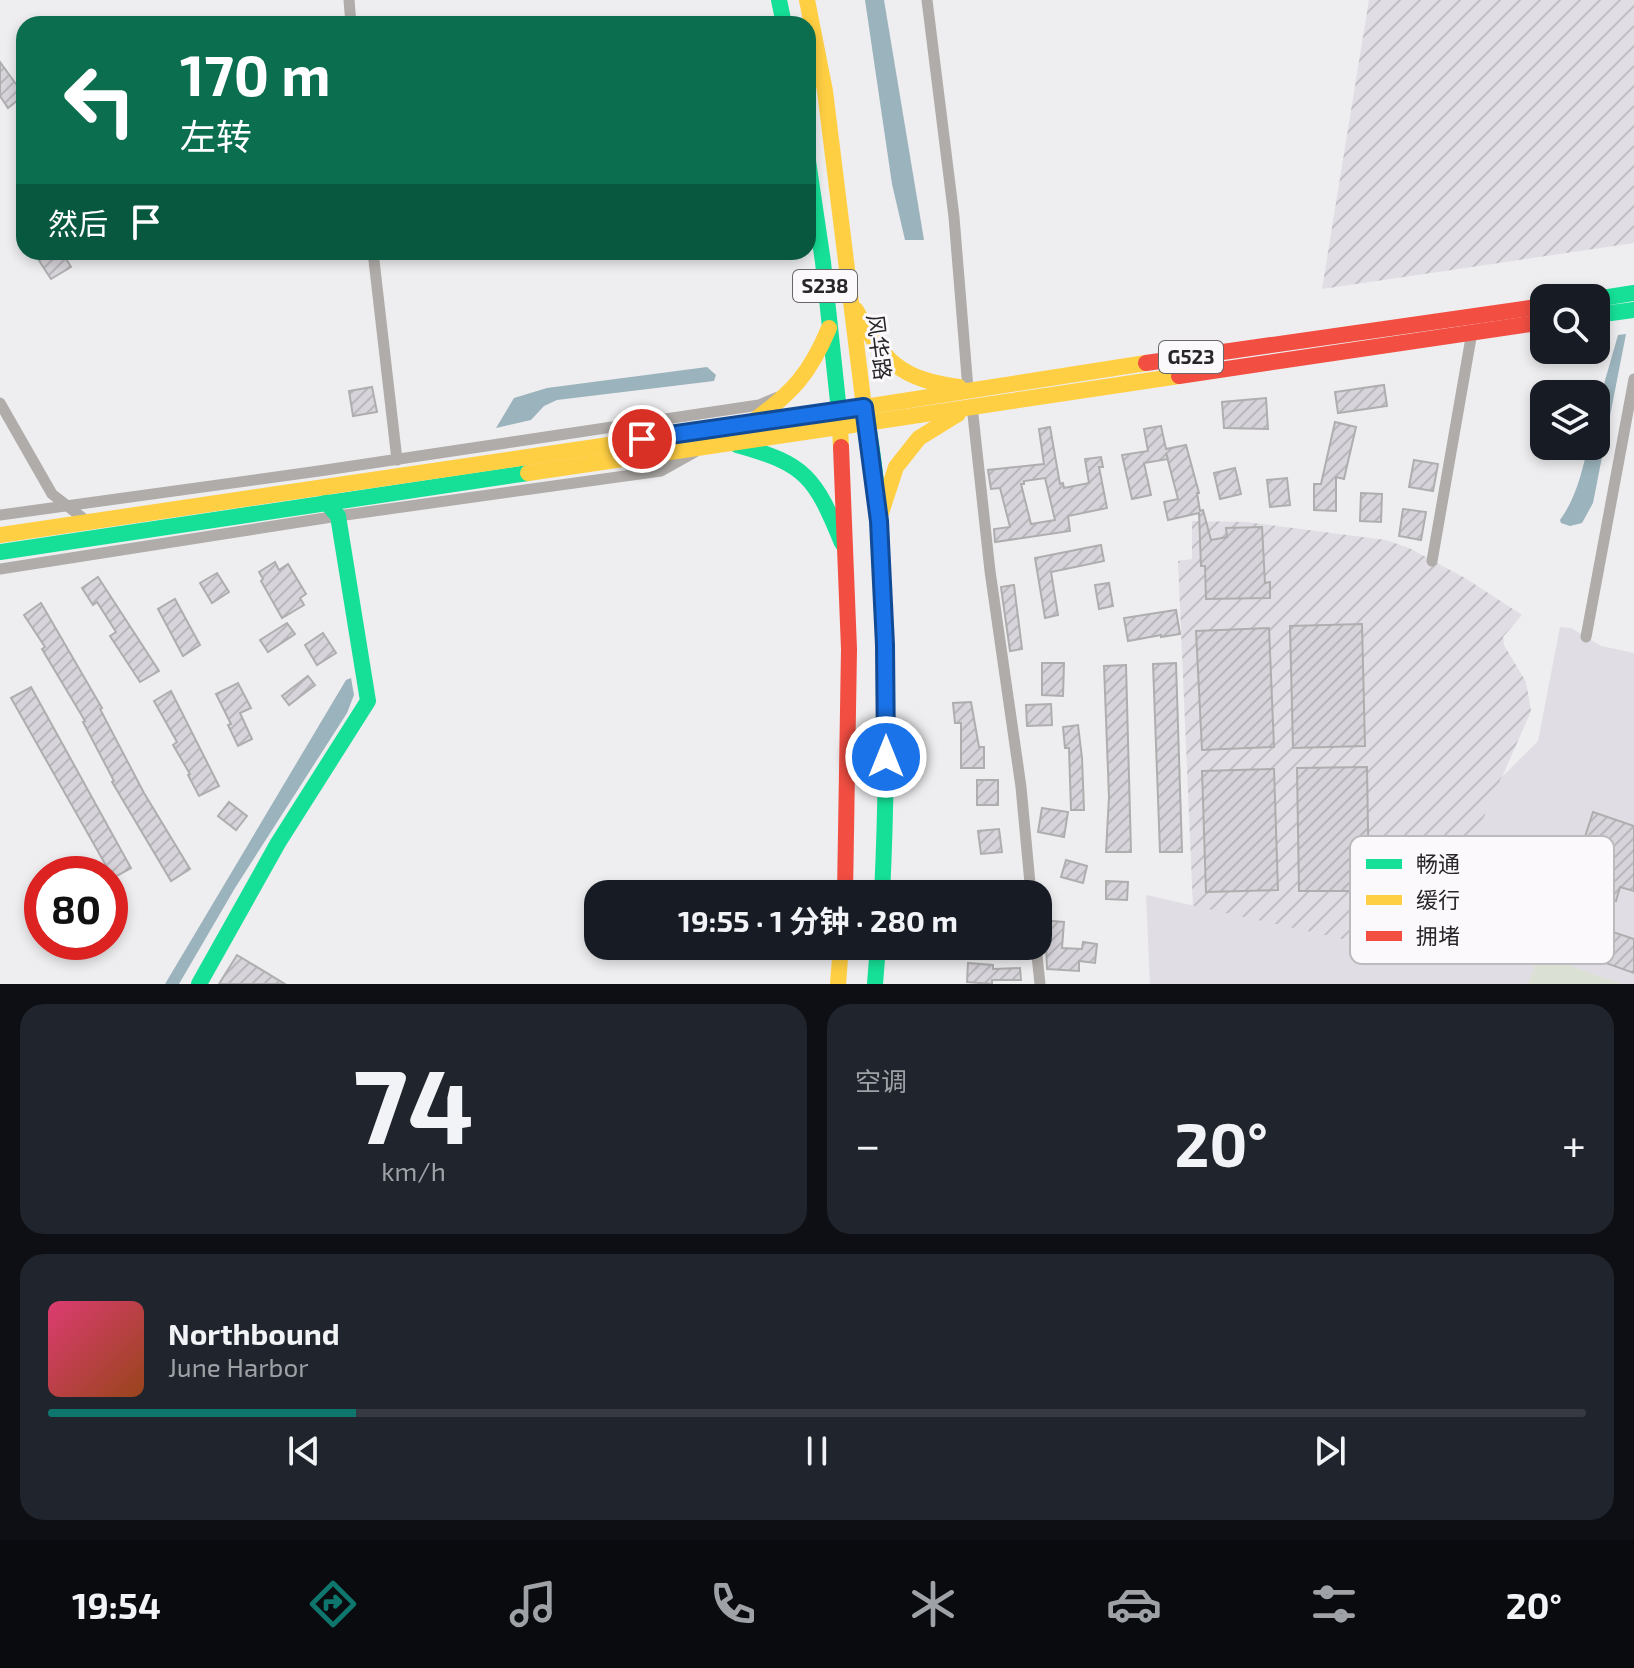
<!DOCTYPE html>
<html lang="zh">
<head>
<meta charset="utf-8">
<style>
  body { margin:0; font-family:"Exo 2","Noto Sans SC",sans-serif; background:#20242c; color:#f1f3f6; height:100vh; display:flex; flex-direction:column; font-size:30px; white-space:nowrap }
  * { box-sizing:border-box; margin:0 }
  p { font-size:26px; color:#9ea1a6 }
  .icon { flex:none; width:44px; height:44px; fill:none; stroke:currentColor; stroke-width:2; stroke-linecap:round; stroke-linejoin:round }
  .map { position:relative; height:984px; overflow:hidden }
  .details { display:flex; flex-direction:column; gap:20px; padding:20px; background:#0d0f14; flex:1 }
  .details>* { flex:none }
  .banner { position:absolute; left:16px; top:16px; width:800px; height:244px; border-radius:24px; box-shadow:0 4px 12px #0003; background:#0b6e4f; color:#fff; overflow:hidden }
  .tools { position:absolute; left:1530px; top:284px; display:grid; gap:16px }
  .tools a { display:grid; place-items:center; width:80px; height:80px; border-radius:16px; background:#171b24; box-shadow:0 4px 12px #0003; font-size:40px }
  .speed { position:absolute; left:24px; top:856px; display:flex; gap:16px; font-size:40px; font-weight:700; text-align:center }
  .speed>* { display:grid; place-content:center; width:104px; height:104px; border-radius:50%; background:#171b24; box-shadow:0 4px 12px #0003; line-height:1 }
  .speed .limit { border:12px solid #d22; background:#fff; color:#111 }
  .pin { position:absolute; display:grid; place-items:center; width:68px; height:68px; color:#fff; margin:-34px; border:4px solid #fff; border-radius:50%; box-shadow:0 2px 8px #0007 }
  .me { position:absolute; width:88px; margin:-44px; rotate:0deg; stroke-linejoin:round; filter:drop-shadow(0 0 6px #0008) }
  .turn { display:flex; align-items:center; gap:28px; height:168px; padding:0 32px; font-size:36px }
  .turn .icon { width:104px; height:104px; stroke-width:2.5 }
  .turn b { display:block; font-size:56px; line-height:68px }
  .then { display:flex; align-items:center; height:76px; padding:0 32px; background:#0003; gap:16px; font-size:30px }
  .big { font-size:60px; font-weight:700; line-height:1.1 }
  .details .widget { flex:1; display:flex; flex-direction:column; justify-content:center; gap:12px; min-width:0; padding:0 28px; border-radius:24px; background:#20242c }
  .details .dial { align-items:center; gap:0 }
  .dial b { font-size:104px; line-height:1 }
  .song { display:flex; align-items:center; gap:24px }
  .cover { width:96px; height:96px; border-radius:12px; background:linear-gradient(135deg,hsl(340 70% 55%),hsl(20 70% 35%)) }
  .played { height:8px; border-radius:4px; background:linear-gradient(90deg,#0f766e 20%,#363941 20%) }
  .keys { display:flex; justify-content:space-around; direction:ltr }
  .heat { display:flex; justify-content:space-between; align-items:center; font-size:44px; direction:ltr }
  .details .tiles { flex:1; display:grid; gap:20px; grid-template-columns:1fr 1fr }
  .widget:last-child { grid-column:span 2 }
  .trip { position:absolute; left:584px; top:880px; width:468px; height:80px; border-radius:24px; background:#171b24; box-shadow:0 4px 12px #0003; font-weight:700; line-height:80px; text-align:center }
  .dock { display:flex; height:128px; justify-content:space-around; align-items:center; background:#090b0e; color:#9ea1a6 }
  .dock .icon { width:56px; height:56px }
  .dock .current { color:#0f766e }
  .dock b { font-size:36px; color:#f1f3f6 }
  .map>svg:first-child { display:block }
</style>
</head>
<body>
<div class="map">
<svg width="1634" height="984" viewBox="0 0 1634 984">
  <defs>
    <pattern id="industrial-furrows" width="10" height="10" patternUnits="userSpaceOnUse" patternTransform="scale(2)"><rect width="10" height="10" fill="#e1dde4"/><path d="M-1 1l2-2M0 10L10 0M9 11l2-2" fill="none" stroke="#c1bec4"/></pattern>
    <pattern id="building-hatch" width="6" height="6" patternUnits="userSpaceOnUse" patternTransform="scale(2)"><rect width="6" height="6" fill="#d8d4db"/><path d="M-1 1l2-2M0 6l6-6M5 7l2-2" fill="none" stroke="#b9b6bc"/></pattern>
  </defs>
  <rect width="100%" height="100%" fill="#eeedef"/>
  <g fill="url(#industrial-furrows)">
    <polygon points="1369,0 1634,0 1634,243 1322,289"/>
    <polygon points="1192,521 1247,522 1386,540 1409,548 1465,578 1522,615 1503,637 1504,645 1526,682 1531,711 1423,957 1193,907 1178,561 1192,559"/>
  </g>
  <polygon fill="#e1dde4" points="1560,627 1571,628 1601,646 1634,653 1634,984 1150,984 1146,895 1423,957 1501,778 1538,741"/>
  <polygon fill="#dae1d4" points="1539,955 1622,984 1528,984"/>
  <g fill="#9bb3bc">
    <polygon points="865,0 884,0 924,240 905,240 892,184"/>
    <path d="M1626 334 1593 503 1582 523 1570 526 1561 523 1560 520C1576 498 1582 472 1588 446H1596V412L1618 335Z"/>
    <polygon points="707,367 716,375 714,381 557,400 544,406 531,420 496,428 514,398 547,388"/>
    <polygon points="351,678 354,695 347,713 235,888 179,984 165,984 346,680"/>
  </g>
  <g fill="url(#building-hatch)" stroke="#afaeaf" stroke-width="2" fill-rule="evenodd">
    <polygon points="0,62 24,95 8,108 0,96"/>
    <polygon points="50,252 62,252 71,267 51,279 38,259"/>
    <polygon points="1384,385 1387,406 1338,413 1335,392"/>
    <polygon points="372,387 377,412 353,416 349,391"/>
    <polygon points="1266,398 1268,429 1224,428 1222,402"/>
    <polygon points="1335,422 1356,427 1344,479 1336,477 1336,511 1314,510 1314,484 1321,484"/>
    <polygon points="1161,426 1166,449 1186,445 1199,493 1197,493 1200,511 1203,510 1211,540 1227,537 1226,528 1262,527 1265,583 1270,582 1270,598 1206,599 1205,566 1201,566 1199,513 1168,520 1164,502 1178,499 1166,453 1168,459 1144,463 1151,495 1132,499 1122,455 1148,451 1144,429"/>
    <path d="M1050 427 1060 484 1063 483 1064 488 1089 483 1085 459 1101 457 1103 467H1099L1107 508 1068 516 1070 531 995 542 994 529 1010 527 1000 488 991 489 988 470 1044 464 1039 429ZM1045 478 1055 520 1031 524 1021 484H1024V481Z"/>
    <polygon points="1414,460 1438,464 1433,491 1409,487"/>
    <polygon points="1235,468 1241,494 1220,499 1214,473"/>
    <polygon points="1287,478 1290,505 1270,507 1267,480"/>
    <polygon points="1361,493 1382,494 1381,522 1360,521"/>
    <polygon points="1403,509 1426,512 1421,540 1399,536"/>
    <polygon points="1101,545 1104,561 1051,572 1058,615 1045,618 1035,558"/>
    <polygon points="275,562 279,570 288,564 306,594 300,598 304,605 282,618 261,581 263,579 259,572"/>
    <polygon points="217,573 229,592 212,603 200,583"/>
    <polygon points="98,577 159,671 140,682 110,636 116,632 97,602 93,605 82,588"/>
    <polygon points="1109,583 1113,606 1099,609 1095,585"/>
    <polygon points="1014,585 1022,649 1010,651 1001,587"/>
    <polygon points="175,599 200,645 183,656 158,609"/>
    <polygon points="41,603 102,708 100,709 144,793 190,869 171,881 112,782 114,781 83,722 85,721 42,649 45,647 24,615"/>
    <polygon points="1176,610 1180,634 1161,637 1161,635 1128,641 1124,618"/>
    <polygon points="287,623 295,634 268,652 260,640"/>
    <polygon points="1362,624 1365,746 1293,748 1290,626"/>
    <polygon points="1269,628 1274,747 1202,750 1196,631"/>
    <polygon points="323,633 336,653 317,665 305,645"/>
    <polygon points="1042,663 1064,663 1063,696 1042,695"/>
    <polygon points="1176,663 1182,852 1160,852 1153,664"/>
    <polygon points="1126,665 1131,852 1106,852 1109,797 1104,666"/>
    <polygon points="308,676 315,685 289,705 282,696"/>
    <polygon points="238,683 251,708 240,713 252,739 238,746 228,725 231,724 216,694"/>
    <polygon points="31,687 131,868 113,878 11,698"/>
    <polygon points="171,691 219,786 199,796 188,775 190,774 173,745 177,742 154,701"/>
    <polygon points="971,702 979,747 984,747 984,768 961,768 961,723 955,723 953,703"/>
    <polygon points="1051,704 1052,725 1027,726 1026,705"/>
    <polygon points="1078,725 1082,758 1084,810 1071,810 1069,748 1065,748 1063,727"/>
    <polygon points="1367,767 1369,891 1299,891 1297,768"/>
    <polygon points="1274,769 1278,890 1206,892 1202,771"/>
    <rect x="977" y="780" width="21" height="25"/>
    <polygon points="229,802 247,816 236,830 218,816"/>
    <polygon points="1042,808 1068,812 1064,837 1038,832"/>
    <polygon points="1593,812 1634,826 1634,891 1620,887 1616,901 1569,886"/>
    <polygon points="999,829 1002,852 981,854 978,831"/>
    <polygon points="1066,860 1087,866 1083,883 1061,877"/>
    <polygon points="1106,881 1128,882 1127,900 1106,899"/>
    <polygon points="1040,920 1064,922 1062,948 1082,949 1083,942 1097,944 1095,963 1079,961 1079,971 1047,969 1046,943 1038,938"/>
    <polygon points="1607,930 1634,939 1634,973 1597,960"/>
    <polygon points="237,955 285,984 219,984"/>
    <polygon points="968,963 993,965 993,969 1020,968 1021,980 992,980 992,984 967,982"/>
  </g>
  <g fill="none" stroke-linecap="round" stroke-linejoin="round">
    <g stroke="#afaca9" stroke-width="11">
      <polyline points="349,0 351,24"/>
      <polyline points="927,0 954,217 968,389"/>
      <polyline points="373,252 397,460"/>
      <polyline points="0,403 52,494 88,522"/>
      <polyline points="972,406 990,571 1021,787 1031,894"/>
      <polyline points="0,515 319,471 759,405 778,397"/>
      <polyline points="1432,561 1472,332"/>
      <polyline points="0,569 338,516 661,471 695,452"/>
      <polyline points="1586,637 1634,379"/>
      <polyline points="1036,946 1040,984"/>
    </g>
    <g stroke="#16e098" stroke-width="16">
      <polyline points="779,0 784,24"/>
      <polyline points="1596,299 1634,293"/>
      <polyline points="1596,315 1634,310"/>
      <path d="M865 411C878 471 880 532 883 594 887 694 887 794 882 894"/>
      <polyline points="690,433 839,411 823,262 808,161"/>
      <path d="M737 445C806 464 815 477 842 543"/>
      <polyline points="0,552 528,473"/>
      <polyline points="199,984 278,843 368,701 338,516 326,502"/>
      <polyline points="875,984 878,946"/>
    </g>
    <g stroke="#ffcf43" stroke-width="16">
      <polyline points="807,0 825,91 864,407"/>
      <path d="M856 310C884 362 900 379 959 387"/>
      <path d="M752 422C792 393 810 374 829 328"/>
      <polyline points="839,427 1179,376"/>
      <polyline points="841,447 839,411 1146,363"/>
      <polyline points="528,473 839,427"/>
      <polyline points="881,513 896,467 919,438 958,414"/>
      <polyline points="0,535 690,433"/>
      <polyline points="838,984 841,946"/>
    </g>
    <g stroke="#f24e42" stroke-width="16">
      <polyline points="1146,363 1544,306"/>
      <polyline points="1179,376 1544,322"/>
      <polyline points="841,447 849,649 845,894"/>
    </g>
  </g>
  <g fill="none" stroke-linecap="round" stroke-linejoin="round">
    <defs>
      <polyline id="route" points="642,439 864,407 879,521 885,645 886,757"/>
    </defs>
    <use href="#route" stroke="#114b97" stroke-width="20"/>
    <use href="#route" stroke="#1a73e8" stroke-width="14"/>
  </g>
  <g text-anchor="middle" stroke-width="6" stroke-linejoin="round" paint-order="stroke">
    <g fill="#fcf9fd" stroke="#686668" stroke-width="2">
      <rect x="793" y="270" width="64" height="32" rx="6"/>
      <rect x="1159" y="341" width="64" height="32" rx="6"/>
    </g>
    <g font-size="20" font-weight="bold" fill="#282728">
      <text x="825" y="293">S238</text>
      <text x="1191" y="364">G523</text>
    </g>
    <g font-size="22" fill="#282728" stroke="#fcf9fd">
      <text transform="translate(879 347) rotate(83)" y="8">风华路</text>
    </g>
  </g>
  <rect x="1350" y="836" width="264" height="128" rx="12" fill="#fcf9fd" stroke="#bcbabd" stroke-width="2"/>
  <rect x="1366" y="859" width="36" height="10" fill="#16e098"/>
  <rect x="1366" y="895" width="36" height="10" fill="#ffcf43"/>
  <rect x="1366" y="931" width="36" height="10" fill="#f24e42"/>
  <g font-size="22" fill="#282728">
    <text x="1416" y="872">畅通</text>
    <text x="1416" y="908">缓行</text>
    <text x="1416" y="944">拥堵</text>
  </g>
</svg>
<div class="tools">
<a><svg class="icon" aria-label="search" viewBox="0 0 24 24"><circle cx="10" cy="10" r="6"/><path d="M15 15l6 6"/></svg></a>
<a><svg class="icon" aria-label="layers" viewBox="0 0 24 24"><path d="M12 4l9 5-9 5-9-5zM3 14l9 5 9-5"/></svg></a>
</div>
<div class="speed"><div class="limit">80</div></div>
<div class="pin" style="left:642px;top:439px;background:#d93025"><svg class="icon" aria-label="arrive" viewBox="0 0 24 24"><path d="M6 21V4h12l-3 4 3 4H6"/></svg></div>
<svg class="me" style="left:886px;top:757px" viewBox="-20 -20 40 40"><circle r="17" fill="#1a73e8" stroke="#fff" stroke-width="3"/><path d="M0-11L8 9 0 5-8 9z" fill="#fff"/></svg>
<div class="trip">19:55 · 1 分钟 · 280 m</div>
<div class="banner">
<div class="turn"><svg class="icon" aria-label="left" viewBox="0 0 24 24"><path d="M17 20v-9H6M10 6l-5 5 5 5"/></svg><div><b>170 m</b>左转</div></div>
<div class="then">然后<svg class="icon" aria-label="arrive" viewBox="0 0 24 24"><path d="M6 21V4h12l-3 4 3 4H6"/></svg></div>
</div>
</div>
<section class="details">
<div class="tiles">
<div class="widget dial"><b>74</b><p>km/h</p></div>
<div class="widget"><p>空调</p>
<div class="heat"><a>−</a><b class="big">20°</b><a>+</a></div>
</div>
<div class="widget">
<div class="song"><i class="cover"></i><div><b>Northbound</b><p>June Harbor</p></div></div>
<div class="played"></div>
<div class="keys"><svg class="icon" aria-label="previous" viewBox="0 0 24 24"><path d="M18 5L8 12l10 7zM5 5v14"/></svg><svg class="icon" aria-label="pause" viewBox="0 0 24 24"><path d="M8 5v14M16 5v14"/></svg><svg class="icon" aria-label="next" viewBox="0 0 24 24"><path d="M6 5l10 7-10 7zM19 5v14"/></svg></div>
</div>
</div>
</section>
<nav class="dock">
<b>19:54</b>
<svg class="icon current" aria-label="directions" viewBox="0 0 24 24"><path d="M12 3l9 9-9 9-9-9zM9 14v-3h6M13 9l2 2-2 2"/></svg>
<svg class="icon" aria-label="music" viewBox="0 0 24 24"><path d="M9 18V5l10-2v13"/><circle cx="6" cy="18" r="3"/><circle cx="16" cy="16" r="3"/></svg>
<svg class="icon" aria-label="phone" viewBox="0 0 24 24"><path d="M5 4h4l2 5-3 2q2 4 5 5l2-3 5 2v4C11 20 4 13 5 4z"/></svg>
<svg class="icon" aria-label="climate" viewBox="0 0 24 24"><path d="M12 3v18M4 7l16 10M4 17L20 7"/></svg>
<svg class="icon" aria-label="car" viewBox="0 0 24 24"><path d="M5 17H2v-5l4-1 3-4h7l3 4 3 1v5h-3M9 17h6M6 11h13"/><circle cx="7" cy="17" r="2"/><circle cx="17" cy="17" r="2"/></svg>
<svg class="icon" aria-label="filters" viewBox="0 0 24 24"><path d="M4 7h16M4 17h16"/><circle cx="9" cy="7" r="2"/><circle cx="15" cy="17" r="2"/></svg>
<b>20°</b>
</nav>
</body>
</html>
